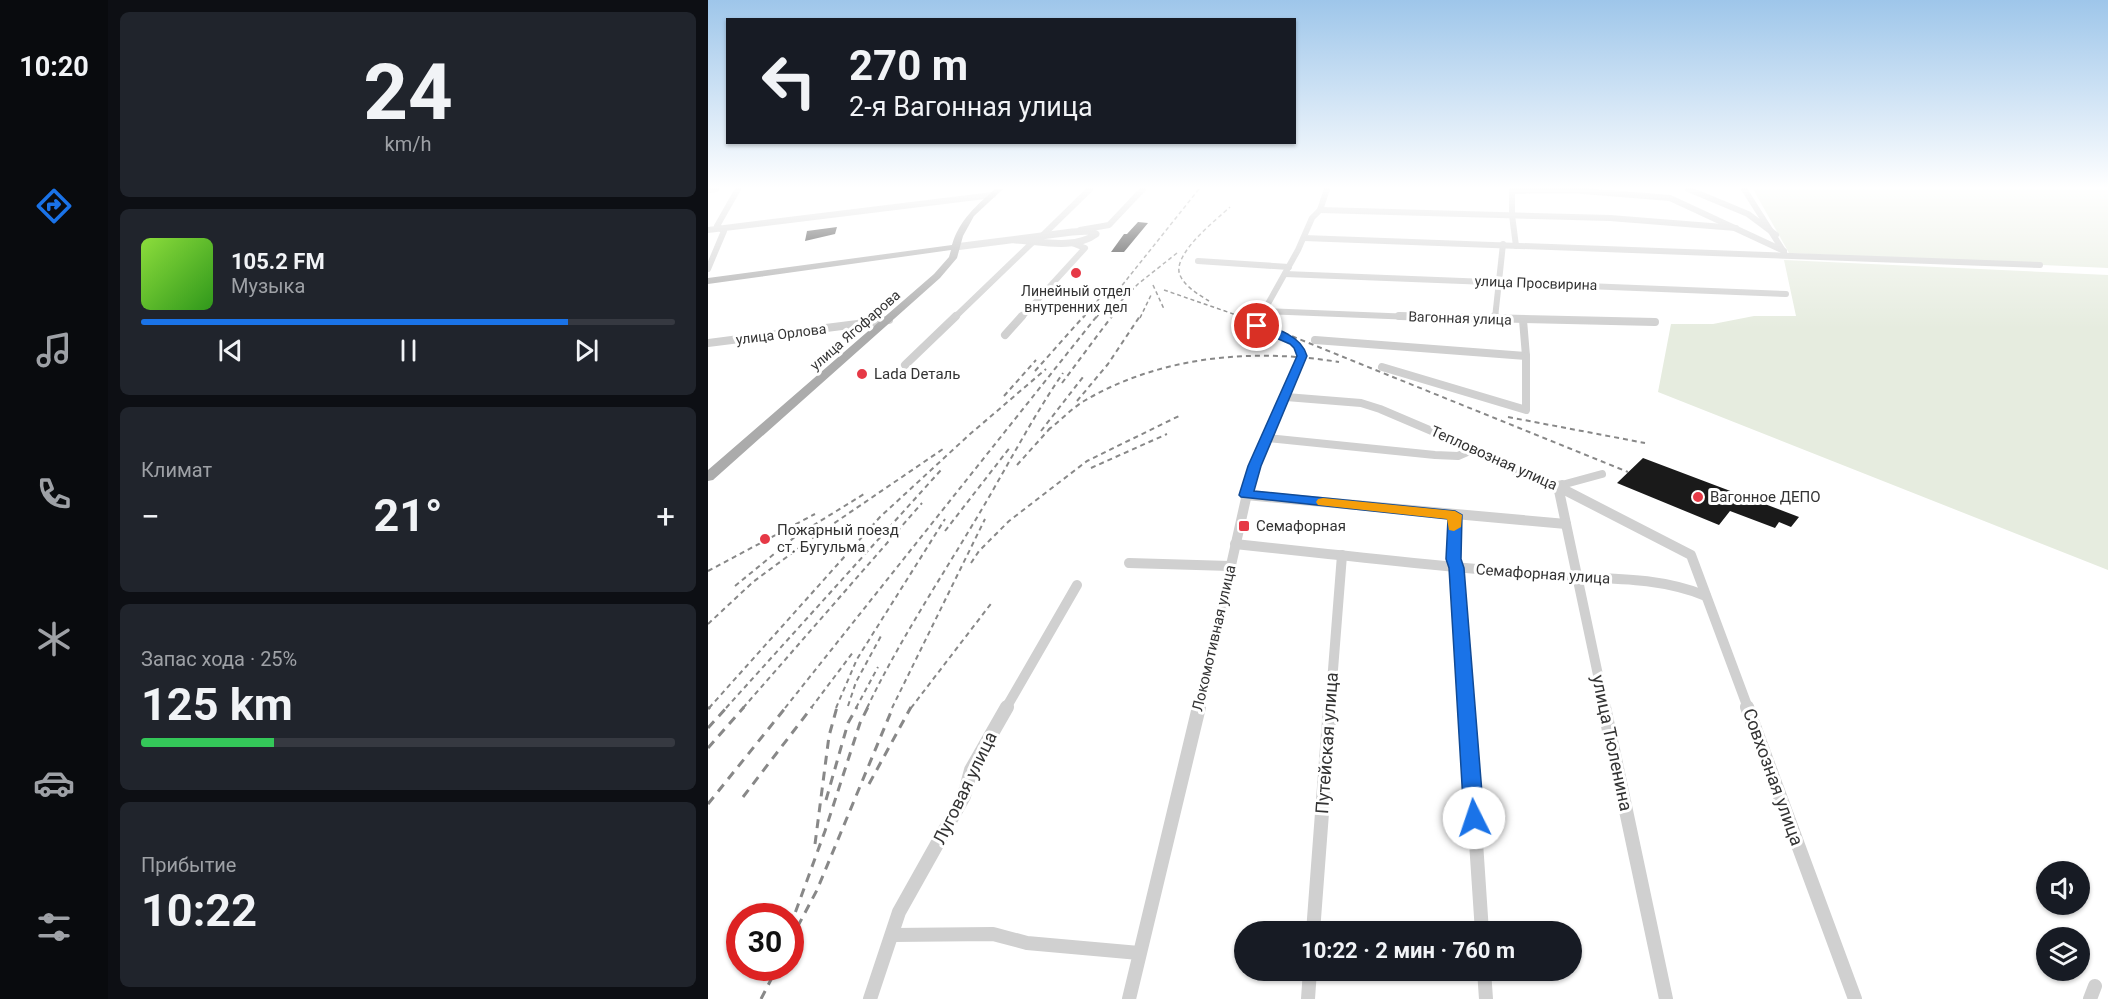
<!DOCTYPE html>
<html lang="ru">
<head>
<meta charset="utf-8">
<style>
  body { margin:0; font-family:Roboto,sans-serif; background:#20242c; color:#f1f3f6; height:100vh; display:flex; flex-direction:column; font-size:22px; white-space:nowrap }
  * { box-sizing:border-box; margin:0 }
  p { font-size:20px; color:#9ea1a6 }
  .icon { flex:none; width:33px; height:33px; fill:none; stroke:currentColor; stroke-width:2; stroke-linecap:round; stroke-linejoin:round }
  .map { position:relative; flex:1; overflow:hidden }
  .panel { display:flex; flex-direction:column; gap:12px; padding:12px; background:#0d0f14; width:600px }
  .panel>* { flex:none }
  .guide { position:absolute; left:18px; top:18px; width:570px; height:126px; border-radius:0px; box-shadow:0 2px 4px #0004; background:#171b24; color:#f1f3f6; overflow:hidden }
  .tools { position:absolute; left:1328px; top:861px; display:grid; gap:12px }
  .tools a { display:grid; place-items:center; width:54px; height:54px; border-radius:50%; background:#171b24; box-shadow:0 2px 4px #0004; font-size:30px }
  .speed { position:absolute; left:18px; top:903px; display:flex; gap:12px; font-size:30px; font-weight:700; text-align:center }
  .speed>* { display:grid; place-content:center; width:78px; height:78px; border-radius:50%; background:#171b24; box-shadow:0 2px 4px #0004; line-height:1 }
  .speed .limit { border:9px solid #d22; background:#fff; color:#111 }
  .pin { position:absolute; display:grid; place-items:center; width:51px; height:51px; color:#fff; margin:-26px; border:3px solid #fff; border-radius:50%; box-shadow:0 2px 6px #0007 }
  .me { position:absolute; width:66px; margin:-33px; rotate:356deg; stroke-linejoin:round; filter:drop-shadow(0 0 4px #0008) }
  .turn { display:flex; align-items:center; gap:21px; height:126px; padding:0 24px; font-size:27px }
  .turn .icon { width:78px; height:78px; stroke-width:2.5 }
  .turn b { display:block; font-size:42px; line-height:51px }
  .big { font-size:45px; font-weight:700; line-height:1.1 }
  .panel .card { flex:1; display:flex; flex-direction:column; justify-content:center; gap:9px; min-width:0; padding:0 21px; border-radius:9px; background:#20242c }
  .panel .dial { align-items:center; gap:0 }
  .dial b { font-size:78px; line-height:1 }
  .song { display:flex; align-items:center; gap:18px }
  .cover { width:72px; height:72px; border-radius:9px; background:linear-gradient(135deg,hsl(90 70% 55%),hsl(110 70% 35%)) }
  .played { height:6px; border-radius:3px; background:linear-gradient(90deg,#1a73e8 80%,#363941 80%) }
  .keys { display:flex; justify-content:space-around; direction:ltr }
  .heat { display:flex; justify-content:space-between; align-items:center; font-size:33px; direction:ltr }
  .charge { height:9px; border-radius:4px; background:linear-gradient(90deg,#34c759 25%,#363941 0) }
  .trip { position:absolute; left:526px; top:921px; width:348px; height:60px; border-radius:30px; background:#171b24; box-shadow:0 2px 4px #0004; font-weight:700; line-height:60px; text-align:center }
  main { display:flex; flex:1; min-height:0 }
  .menu { display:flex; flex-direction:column; width:108px; justify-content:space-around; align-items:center; background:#090b0e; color:#9ea1a6 }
  .menu .icon { width:42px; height:42px }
  .menu .current { color:#1a73e8 }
  .menu b { font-size:27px; color:#f1f3f6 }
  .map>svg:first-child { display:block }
</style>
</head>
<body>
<main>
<nav class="menu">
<b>10:20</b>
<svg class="icon current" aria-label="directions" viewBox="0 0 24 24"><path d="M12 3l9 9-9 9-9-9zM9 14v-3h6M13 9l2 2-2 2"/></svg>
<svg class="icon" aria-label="music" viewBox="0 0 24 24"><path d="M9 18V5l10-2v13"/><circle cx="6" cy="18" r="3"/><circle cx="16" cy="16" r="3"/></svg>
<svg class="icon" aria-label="phone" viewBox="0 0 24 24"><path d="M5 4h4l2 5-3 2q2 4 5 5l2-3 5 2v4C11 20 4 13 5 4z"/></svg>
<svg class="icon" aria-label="climate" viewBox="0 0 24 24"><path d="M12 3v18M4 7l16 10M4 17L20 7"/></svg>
<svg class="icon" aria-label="car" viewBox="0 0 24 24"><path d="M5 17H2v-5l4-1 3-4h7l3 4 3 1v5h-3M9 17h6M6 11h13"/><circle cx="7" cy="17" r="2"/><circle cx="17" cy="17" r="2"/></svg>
<svg class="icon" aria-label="filters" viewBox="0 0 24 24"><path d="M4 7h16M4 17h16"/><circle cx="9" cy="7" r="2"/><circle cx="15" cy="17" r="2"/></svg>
</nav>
<section class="panel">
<div class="card dial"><b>24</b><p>km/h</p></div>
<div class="card">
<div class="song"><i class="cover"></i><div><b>105.2 FM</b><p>Музыка</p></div></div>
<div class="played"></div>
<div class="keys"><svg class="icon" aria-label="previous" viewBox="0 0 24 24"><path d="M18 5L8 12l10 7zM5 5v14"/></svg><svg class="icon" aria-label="pause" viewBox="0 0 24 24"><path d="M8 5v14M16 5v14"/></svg><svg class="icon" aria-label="next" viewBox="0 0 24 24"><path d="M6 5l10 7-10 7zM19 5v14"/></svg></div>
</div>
<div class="card"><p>Климат</p>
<div class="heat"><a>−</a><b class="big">21°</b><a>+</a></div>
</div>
<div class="card"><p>Запас хода · 25%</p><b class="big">125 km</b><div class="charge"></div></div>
<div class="card"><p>Прибытие</p><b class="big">10:22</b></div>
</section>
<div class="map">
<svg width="1400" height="999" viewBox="0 0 1400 999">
  <rect width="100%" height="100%" fill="#fff"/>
  <g fill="#e6ecdf">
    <polygon points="1045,189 1400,189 1400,268 1081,253"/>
    <polygon points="1076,260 1400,275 1400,570 950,392 963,324 1005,324 1046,316 1088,316"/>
  </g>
  <g fill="#1a1a1a">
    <polygon points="430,222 440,223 416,252 403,252 416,234 419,234"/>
    <polygon points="129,227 127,234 97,241 99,231"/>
    <polygon points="935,458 1091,517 1083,527 1071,522 1067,528 1022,511 1011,525 909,483"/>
  </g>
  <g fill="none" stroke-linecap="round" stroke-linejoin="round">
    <g stroke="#d0d0d0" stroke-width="6">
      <polyline points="804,189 804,215 808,246"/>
      <polyline points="980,189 1040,214 1068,235"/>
      <polyline points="1036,189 1076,252"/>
      <polyline points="0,190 8,189"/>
      <polyline points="804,191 863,190 962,198 1076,251"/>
      <polyline points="612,210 902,218 1028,228"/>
      <polyline points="0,230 285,195"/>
      <polyline points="372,230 401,225 435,189"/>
      <polyline points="333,237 382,189"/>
      <polyline points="596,238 1332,265"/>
      <polyline points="490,261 581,267"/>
      <polyline points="0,269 16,231 9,226 30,189"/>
      <polyline points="577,274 1078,294"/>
      <polyline points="558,311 730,318"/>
      <polyline points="246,318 327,240"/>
      <polyline points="313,318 377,248 364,243"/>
      <polyline points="552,318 590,250 604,218 612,210 619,189"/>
      <polyline points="787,318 795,244"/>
    </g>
    <g stroke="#d0d0d0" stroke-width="8">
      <polyline points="691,316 947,322"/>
      <polyline points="787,320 787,316"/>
      <polyline points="297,335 314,316"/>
      <polyline points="607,340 818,356 815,320"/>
      <polyline points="0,343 181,320"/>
      <polyline points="197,365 248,316"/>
      <polyline points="674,367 818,410 818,356"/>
      <polyline points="578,397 653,403 672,409 766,449 809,472 851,486"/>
      <polyline points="559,438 727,455 750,456 766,449"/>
      <path d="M541 486 547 466 594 356C590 337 565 332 549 326L553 316"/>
      <polyline points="850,486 894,474"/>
    </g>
    <g stroke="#d0d0d0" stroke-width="10">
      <polyline points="847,485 983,555 1040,708"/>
      <polyline points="854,485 850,486 897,708"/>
      <polyline points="538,495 858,524"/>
      <polyline points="747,515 745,559 749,568 759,708"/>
      <path d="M527 544C628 555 730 566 832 575 888 580 944 574 998 596"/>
      <polyline points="421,563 522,566"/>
      <polyline points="298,708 369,585"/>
      <polyline points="491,708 541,485"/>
      <polyline points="622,708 634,555"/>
    </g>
    <g stroke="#d0d0d0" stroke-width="14">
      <polyline points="759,707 774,932"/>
      <polyline points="896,707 958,999"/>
      <polyline points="1039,707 1147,999"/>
      <polyline points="605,932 622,707"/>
      <polyline points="185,935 285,934 319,943 431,953"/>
      <polyline points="776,970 778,999"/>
      <polyline points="162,999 191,912 256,796 263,770 299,707"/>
      <polyline points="421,999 491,707"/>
      <polyline points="600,999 602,970"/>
      <polyline points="1382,999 1387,986"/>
    </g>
    <path stroke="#d0d0d0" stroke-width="7" d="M247 247 364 232 381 231 388 234C367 250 331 241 307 240"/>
    <path fill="#ababab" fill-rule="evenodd" d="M287 189H295L266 216 255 236 249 258 232 278 5 480 0 481V470L226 274 241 257 243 250 0 284V278L244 245C251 220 269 205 287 189Z"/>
    <g stroke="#888" stroke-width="1.5" stroke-dasharray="4 3" stroke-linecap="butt">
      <polyline points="445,285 456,309"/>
      <polyline points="456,290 537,318"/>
      <path d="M501 301C491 295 474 285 471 272 468 251 508 220 522 207"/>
      <polyline points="403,311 430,284 469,253"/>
      <polyline points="375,318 401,287"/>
      <polyline points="388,318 491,189"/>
      <polyline points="403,318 411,307"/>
      <polyline points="432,318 444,293"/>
    </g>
    <g stroke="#888" stroke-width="2" stroke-dasharray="5 4" stroke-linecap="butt">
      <polyline points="534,316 920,472"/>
      <polyline points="327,371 376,316"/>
      <polyline points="354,383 404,316"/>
      <polyline points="296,396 328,360"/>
      <polyline points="369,401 400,364 432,316"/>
      <polyline points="800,417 937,443"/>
      <path d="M340 430C352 421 363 409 376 401 452 356 545 348 631 362"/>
      <polyline points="333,431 375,377"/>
      <polyline points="309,465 345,425"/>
      <polyline points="383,468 459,434"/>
      <polyline points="237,531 303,446"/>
      <polyline points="263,563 271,551 301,521 379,461 473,415"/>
      <polyline points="0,571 107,514"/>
      <polyline points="27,586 88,536 156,494"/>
      <polyline points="0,624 45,582 103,539 235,449"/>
      <polyline points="140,706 148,682 173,636"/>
      <polyline points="1,708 172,517 261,435 338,369"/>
      <polyline points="18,708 233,470"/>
      <polyline points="35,708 214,503"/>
      <polyline points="77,708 389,316"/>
      <polyline points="103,708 146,651"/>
      <polyline points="128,708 149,659 237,519"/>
      <polyline points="148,708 170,667"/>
      <path d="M159 708C191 641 233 578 271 514 299 467 324 418 355 373"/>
      <polyline points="184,708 277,519"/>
      <polyline points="203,708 285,601"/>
    </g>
    <g stroke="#888" stroke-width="3" stroke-dasharray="9 7" stroke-linecap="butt">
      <polyline points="0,709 2,707"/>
      <polyline points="0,728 19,707"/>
      <polyline points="0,748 36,707"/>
      <polyline points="161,784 203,707"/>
      <polyline points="35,797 104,707"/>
      <polyline points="118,800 140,723 149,707"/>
      <polyline points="0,804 78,707"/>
      <polyline points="107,844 121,736 129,707"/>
      <polyline points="82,927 117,831 152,723 160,707"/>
      <polyline points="82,941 109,890 185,707"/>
      <polyline points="53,999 69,968"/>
    </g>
  </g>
  <linearGradient id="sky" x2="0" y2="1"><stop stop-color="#9ec6ea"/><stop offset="0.57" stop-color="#fff"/><stop offset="1" stop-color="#fff" stop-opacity="0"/></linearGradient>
  <rect width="1400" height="329" fill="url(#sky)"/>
  <path fill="#1a73e8" stroke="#114b97" stroke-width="1.5" d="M549 323C568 328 594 336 599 356L553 466 546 491 747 511 754 515 753 559 756 568 776 818 773 824 766 826 759 824 756 818 741 568 738 559 740 519 533 497 531 495 540 466 589 356 586 348 582 344 545 328V324Z"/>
  <polygon fill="#f59e0b" points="615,498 747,511 754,515 753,527 746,531 741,530 739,519 610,505 608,502 610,499"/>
  <g fill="#e63946" stroke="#fff" stroke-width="2">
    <circle cx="368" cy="273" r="6"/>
    <circle cx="154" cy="374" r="6"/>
    <circle cx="990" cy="497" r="6"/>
    <rect x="530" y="520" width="12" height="12" rx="3"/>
    <circle cx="57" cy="539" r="6"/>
  </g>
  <g text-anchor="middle" stroke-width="6" stroke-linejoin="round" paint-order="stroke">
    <g font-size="14" fill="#333" stroke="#fff">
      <text transform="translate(828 283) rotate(2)" y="5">улица Просвирина</text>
      <text transform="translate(752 318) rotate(2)" y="5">Вагонная улица</text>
      <text transform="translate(147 330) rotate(-41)" y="5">улица Ягофарова</text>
      <text transform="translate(73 334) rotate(-7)" y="5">улица Орлова</text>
    </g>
    <g font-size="14" fill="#333" stroke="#fff">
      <text x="368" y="296">Линейный отдел<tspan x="368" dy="16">внутренних дел</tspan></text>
    </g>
    <g font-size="15" fill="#333" stroke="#fff" text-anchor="start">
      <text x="166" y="379">Lada Dеталь</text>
      <text x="1002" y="502">Вагонное ДЕПО</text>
      <text x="548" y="531">Семафорная</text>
      <text x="69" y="535">Пожарный поезд<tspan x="69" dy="17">ст. Бугульма</tspan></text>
    </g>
    <g font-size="15" fill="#333" stroke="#fff">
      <text transform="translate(786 458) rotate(24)" y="5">Тепловозная улица</text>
      <text transform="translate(835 574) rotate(4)" y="5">Семафорная улица</text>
      <text transform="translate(506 638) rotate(-77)" y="5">Локомотивная улица</text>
    </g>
    <g font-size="18" fill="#333" stroke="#fff">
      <text transform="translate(619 743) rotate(-86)" y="6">Путейская улица</text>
      <text transform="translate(904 743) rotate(78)" y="6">улица Тюленина</text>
      <text transform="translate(1065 777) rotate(70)" y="6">Совхозная улица</text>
      <text transform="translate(257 788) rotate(-64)" y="6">Луговая улица</text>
    </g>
  </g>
</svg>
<div class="tools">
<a><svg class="icon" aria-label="sound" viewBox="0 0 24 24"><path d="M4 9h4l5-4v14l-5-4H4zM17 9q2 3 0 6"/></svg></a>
<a><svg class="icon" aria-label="layers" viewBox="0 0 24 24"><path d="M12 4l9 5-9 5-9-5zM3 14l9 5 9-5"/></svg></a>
</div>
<div class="speed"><div class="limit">30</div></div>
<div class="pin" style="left:549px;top:326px;background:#d93025"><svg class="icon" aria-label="arrive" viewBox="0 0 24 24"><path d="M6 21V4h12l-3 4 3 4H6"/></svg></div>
<svg class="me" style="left:766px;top:818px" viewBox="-20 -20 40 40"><circle r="19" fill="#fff"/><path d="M0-13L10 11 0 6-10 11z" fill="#1a73e8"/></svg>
<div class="trip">10:22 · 2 мин · 760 m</div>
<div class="guide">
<div class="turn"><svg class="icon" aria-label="left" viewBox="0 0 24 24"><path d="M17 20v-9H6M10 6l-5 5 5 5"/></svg><div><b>270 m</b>2-я Вагонная улица</div></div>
</div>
</div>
</main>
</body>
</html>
